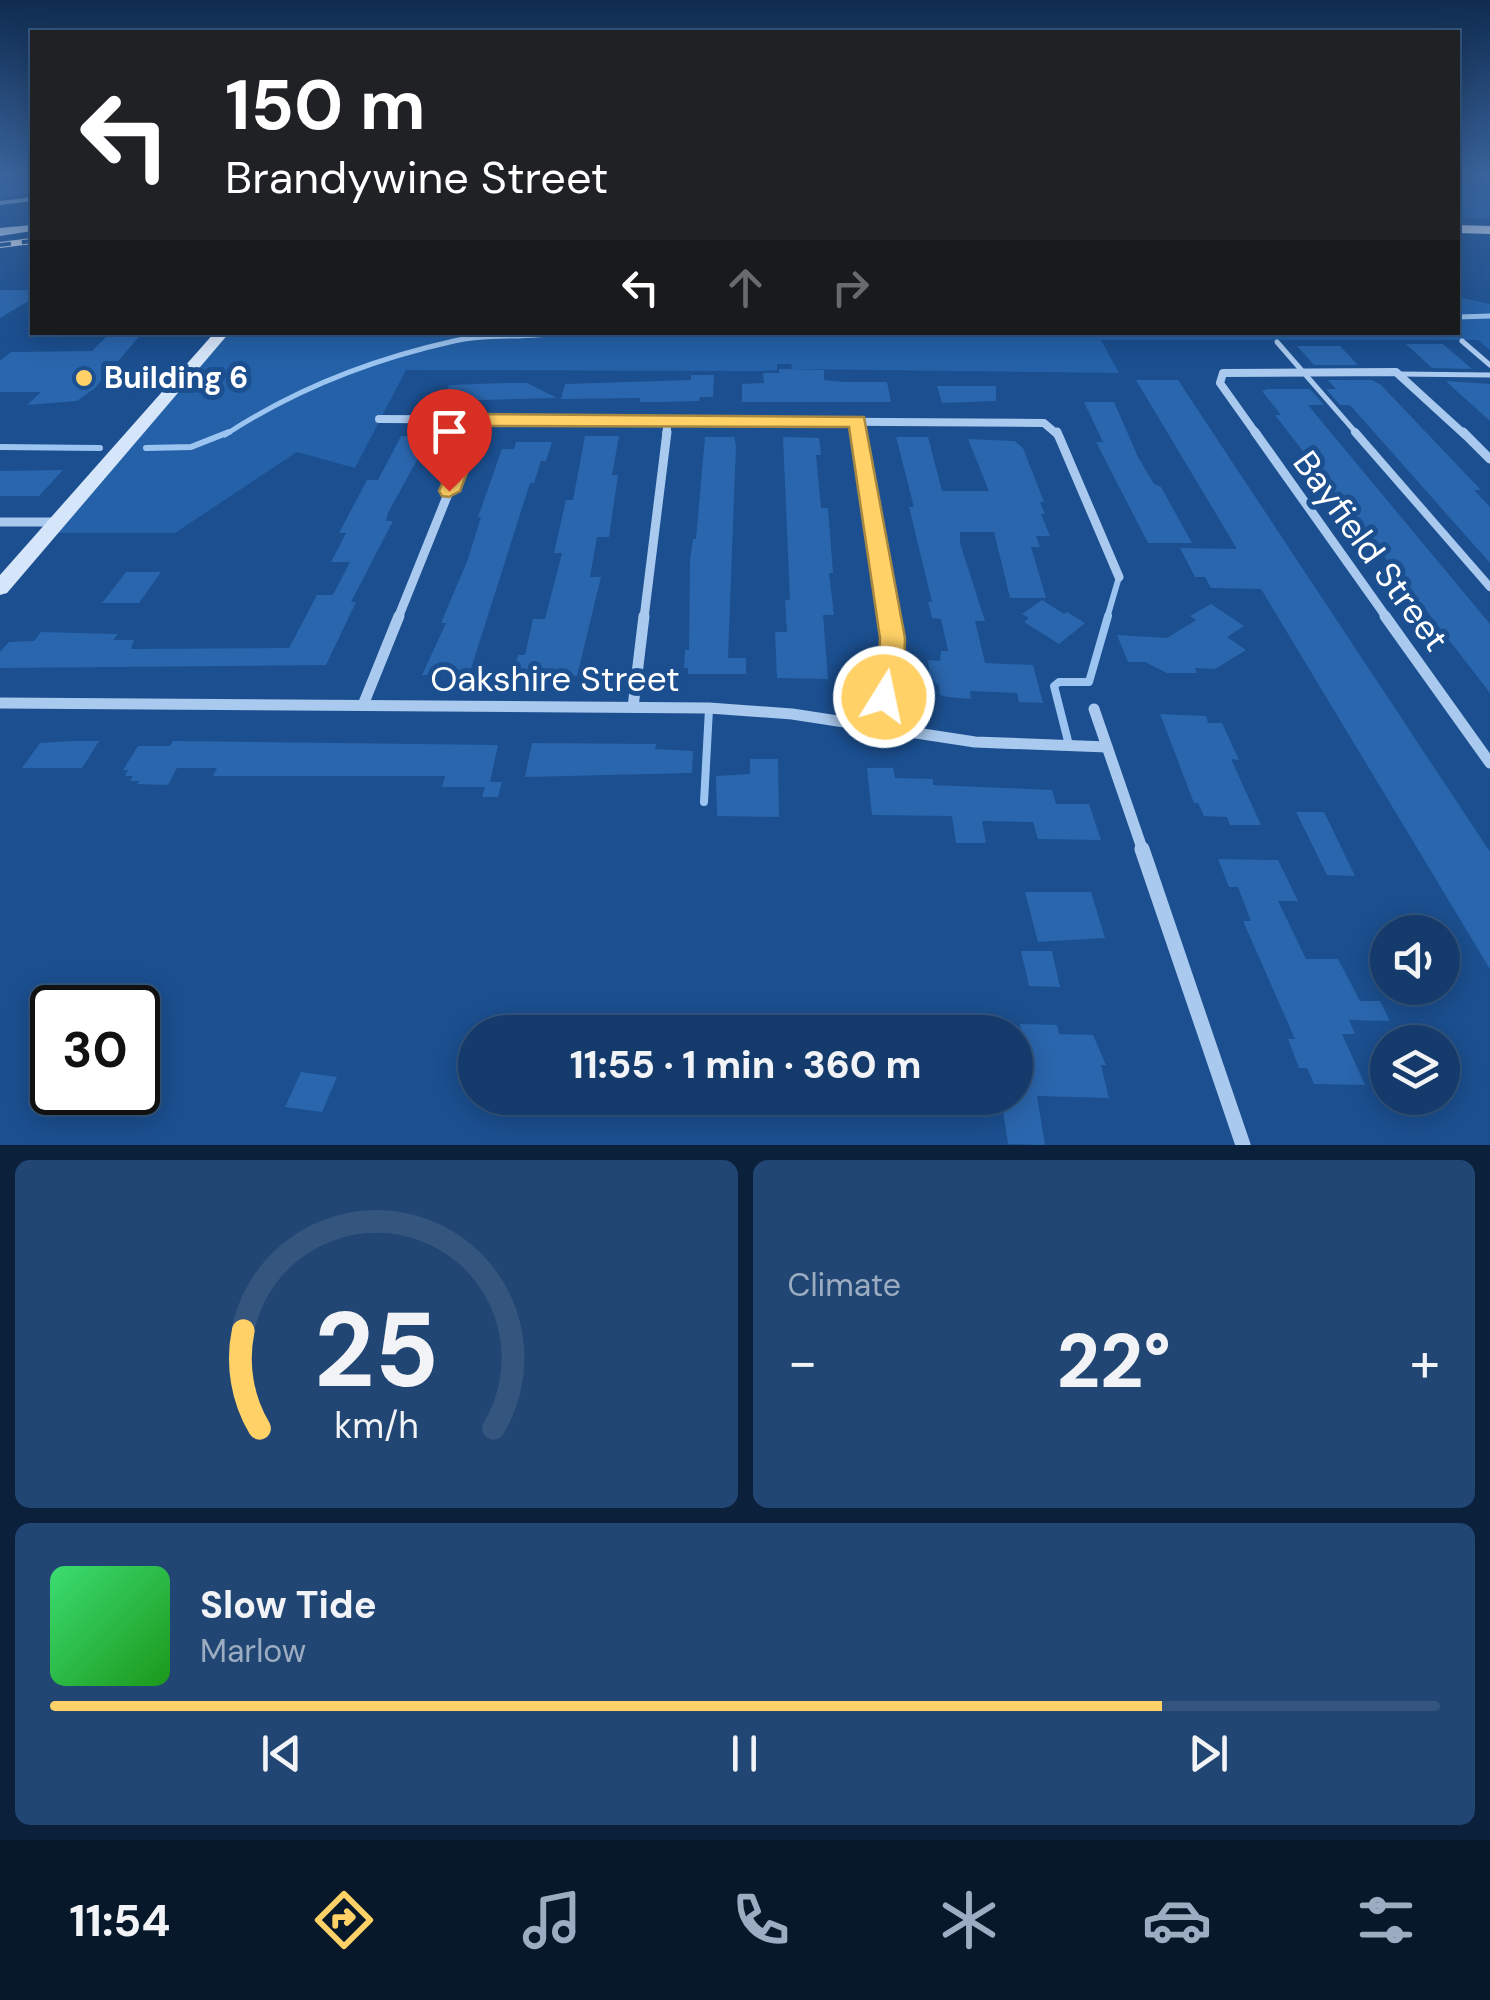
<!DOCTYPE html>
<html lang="en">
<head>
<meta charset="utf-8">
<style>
  body { margin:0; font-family:"DM Sans",sans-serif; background:#214673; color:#f1f3f6; height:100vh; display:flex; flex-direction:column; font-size:38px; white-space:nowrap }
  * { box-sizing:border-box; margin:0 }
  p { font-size:32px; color:#9dadc1 }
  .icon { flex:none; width:55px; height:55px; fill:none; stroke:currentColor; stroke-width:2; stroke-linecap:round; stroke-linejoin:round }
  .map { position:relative; height:1145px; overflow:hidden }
  .drawer { display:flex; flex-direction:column; gap:15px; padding:15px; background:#0b203b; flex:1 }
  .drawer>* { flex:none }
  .top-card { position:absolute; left:30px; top:30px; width:1430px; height:305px; border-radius:0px; box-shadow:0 5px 25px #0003,0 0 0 2px #33557e; background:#202124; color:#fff; overflow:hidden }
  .fabs { position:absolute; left:1370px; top:915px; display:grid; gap:20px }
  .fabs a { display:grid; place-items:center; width:90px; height:90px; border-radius:50%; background:#143b6b; box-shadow:0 5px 25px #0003,0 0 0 2px #33557e; font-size:50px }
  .speed { position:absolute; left:30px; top:985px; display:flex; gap:20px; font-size:50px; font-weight:700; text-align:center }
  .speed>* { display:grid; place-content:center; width:130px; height:130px; border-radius:50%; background:#143b6b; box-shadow:0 5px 25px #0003,0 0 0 2px #33557e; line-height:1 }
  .speed .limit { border:5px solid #111; border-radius:15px; background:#fff; color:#111 }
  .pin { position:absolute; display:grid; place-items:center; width:85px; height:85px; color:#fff; margin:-102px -42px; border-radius:50% 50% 50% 0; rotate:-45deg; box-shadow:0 0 10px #0007 }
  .pin .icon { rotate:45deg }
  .me { position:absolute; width:110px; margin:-55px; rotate:10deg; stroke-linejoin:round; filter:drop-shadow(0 0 8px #0008) }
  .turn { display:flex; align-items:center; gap:35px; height:210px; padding:0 30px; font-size:45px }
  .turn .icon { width:130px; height:130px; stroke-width:2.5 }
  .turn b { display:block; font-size:70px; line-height:85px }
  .lanes { display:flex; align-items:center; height:95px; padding:0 30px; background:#0003; justify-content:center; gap:50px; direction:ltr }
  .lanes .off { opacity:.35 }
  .big { font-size:75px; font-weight:800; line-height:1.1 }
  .drawer .widget { flex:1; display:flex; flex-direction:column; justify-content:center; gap:15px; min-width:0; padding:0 35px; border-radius:15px; background:#214673 }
  .drawer .dial { align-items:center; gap:0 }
  .dial svg { height:260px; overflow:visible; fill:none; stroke:#33557e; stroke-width:7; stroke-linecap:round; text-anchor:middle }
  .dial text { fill:#f1f3f6; stroke:none }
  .song { display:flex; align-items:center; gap:30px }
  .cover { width:120px; height:120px; border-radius:15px; background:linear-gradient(135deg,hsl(140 70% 55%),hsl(120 70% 35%)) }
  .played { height:10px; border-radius:5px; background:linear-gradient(90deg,#ffd166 80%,#33557e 80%) }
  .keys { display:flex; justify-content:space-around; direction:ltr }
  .heat { display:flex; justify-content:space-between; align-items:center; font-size:55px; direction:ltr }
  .drawer .tiles { flex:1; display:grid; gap:15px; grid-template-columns:1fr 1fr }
  .widget:last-child { grid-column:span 2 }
  .trip { position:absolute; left:458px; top:1015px; width:575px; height:100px; border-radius:50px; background:#143b6b; box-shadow:0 5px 25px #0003,0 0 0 2px #33557e; font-weight:800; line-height:100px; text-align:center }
  .dock { display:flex; height:160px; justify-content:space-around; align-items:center; background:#08182b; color:#9dadc1 }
  .dock .icon { width:70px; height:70px }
  .dock .current { color:#ffd166 }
  .dock b { font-size:45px; color:#f1f3f6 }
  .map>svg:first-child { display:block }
</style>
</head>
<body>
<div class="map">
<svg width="1490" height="1145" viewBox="0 0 1490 1145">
  <rect width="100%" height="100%" fill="#1b4f8f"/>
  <g fill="#2461a8">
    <rect x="1458" y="174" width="32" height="44"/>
    <polygon points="1458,297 1490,304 1490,350 1478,340 1101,340 1119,373 792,369 791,364 777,364 777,370 761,371 406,370 355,468 297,452 175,533 47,533 223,333 1458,332"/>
  </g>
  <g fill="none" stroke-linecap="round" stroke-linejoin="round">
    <g stroke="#9cc4f0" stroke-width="5">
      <polyline points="1458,317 1490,316"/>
      <path d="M225 435C295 389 373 359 454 341 489 333 526 339 562 332"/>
    </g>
    <g stroke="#9cc4f0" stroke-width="6">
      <polyline points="0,447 100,448"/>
      <polyline points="146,448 191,447 229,432"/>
      <polyline points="1107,618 1119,577"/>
    </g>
    <g stroke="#9cc4f0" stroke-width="8">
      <polyline points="1069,745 1054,686 1059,682 1089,682 1108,616"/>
      <polyline points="704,802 709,709"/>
    </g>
  </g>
  <g fill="#2a66ad">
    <polygon points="0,174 32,174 32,193 0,197"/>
    <polygon points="0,290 32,290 32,299 0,318"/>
    <polygon points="111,332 143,332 95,388 77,401 27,405 41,392 0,392 0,361 11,352 92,351"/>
    <polygon points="1406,344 1443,344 1472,369 1432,368"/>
    <polygon points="1297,346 1340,346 1358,365 1314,365"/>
    <polygon points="779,369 824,370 824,380 845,382 887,382 891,402 742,402 742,384 764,383 763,373 779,373"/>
    <polygon points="691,375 714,375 713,397 700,397 699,401 660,402 640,402 640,398 561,399 565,384 691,380"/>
    <polygon points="1136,380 1178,380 1490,852 1490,969 1261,589 1211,588 1205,577 1195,577 1180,548 1237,549"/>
    <polygon points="1328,380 1372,380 1381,385 1481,490 1474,490 1490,507 1490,563 1350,405 1340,405 1326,389 1336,389"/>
    <polygon points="1446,381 1490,384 1490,421 1450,385"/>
    <polygon points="504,383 527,383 557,398 442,401 449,385"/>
    <polygon points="937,386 996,386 996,401 942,403"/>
    <polygon points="1267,389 1310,389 1324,405 1308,405 1490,624 1490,693 1275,415 1281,415 1262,391"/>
    <polygon points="1084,402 1114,402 1138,457 1154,484 1161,487 1192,543 1148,543 1096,442 1103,442"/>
    <polygon points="401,436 430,436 388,513 386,521 393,521 351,602 356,602 326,665 0,668 0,652 9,642 34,641 41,632 118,634 113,640 134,640 131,649 289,648 317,595 333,595 350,562 331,562 346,533 339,533 367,480 378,480"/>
    <polygon points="585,436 619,436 612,475 618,475 609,537 597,537 590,577 601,577 577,676 513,674 518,655 525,655 533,619 545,619 562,553 554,553 566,500 573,500"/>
    <polygon points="705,437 734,437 736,445 728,658 746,658 746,674 688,674 688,668 684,668 685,650 689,650 690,560 693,539 696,539"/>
    <polygon points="783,437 819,438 821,455 816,455 821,508 828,508 833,573 829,573 834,615 823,615 828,679 777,678 775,632 787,632 785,600 790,600"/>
    <polygon points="896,437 928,437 942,491 989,491 968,439 1015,441 1023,448 1044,502 1040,502 1045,514 1041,514 1050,536 1036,536 1040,547 1031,547 1046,598 1010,598 994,532 960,532 960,543 985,621 975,621 985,663 1033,665 1043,703 1019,702 1017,693 970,691 971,699 948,697 940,695 939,686 930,678 928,660 940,661 941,651 948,651 941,619 932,618 928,602 932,602 909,507 914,507"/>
    <polygon points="516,442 552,442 546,461 541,461 534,483 530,483 469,675 422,675 446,623 441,623 468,559 481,517 478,517 502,449 514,449"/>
    <polygon points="63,470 39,496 0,496 0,471"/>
    <polygon points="126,572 161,572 139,603 102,603"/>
    <polygon points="1042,600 1064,614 1067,612 1085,623 1059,644 1024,622 1029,618 1022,614"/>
    <polygon points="1211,604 1244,626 1227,637 1246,650 1215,669 1195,668 1197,673 1167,673 1145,662 1128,662 1117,635 1167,638 1196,620 1190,616"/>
    <polygon points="1160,714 1206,716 1208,723 1222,723 1239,760 1231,759 1261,825 1230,825 1227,817 1204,816 1198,803 1194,803"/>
    <polygon points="73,741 99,741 82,768 22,768 40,743"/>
    <polygon points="173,741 498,745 490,782 502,782 498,797 482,797 485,787 442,787 445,776 213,776 217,768 177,768 168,785 137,784 139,781 130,781 133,776 125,776 128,770 123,770 138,746 170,746"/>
    <polygon points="532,743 656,744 655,749 693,751 692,773 525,777"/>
    <polygon points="750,759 778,759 779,817 717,816 716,776 750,774"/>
    <polygon points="867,768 893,768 895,778 933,779 933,785 1052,790 1056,804 1089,804 1101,840 1038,839 1033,822 982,821 986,843 956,843 952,816 872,815"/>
    <polygon points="1296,812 1324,812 1355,876 1327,875"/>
    <polygon points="1218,859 1278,860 1298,901 1278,901 1306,959 1338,959 1360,1001 1380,1001 1390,1021 1349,1020 1355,1034 1342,1034 1365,1085 1314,1084 1307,1068 1299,1068 1288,1039 1295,1039 1243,921 1251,921 1238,887 1229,887"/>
    <polygon points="1025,892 1091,892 1105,938 1038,942"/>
    <polygon points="1021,951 1052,951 1060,987 1029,986"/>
    <polygon points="1020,1024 1057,1025 1059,1034 1093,1035 1106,1065 1101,1065 1109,1098 1037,1096 1045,1145 1008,1144 1001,1098 1015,1098 1015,1080 1030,1080"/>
    <polygon points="301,1072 337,1077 322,1112 285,1107"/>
  </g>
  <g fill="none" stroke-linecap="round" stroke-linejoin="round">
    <polyline stroke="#a9c9ee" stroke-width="4" points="0,203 32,199"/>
    <g stroke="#a9c9ee" stroke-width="5">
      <polyline points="1462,341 1490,365"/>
      <polyline points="1277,342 1358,435"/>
      <polyline points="1400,374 1490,375"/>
    </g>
    <polyline stroke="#a9c9ee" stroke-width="8" points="1355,432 1490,587"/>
    <g stroke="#a9c9ee" stroke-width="8">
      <polyline points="379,419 1044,423 1058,435"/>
      <polyline points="858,421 860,435"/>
      <polyline points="472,435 478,420"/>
      <polyline points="666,435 668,421"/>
      <polyline points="1257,435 1220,383 1223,373 1396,372 1465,435"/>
    </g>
    <g stroke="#a9c9ee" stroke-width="9">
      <polyline points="860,432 889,618"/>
      <polyline points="1057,432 1119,577"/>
      <polyline points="1255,432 1387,618"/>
      <polyline points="1463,432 1490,459"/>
      <polyline points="0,522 56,522"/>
      <polyline points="398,618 473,432"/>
      <polyline points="644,618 667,432"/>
    </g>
    <g stroke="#a9c9ee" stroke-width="11">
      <polyline points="1385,616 1490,763"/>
      <polyline points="0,703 709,708 792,714 975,742 1107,747"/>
      <polyline points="363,705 399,616"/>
      <polyline points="633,707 644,616"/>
      <polyline points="1094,709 1143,851"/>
      <polyline points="876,727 891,667 889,616"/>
    </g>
    <polyline stroke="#a9c9ee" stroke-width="15" points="1142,849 1243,1145"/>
    <g fill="#d6e6fa" fill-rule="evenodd">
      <polygon points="32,225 32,231 0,236 0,228"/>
      <polygon points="215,332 230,332 7,593 0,595 0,575"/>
    </g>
    <polygon fill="#f0f6ff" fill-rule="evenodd" points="1458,225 1490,226 1490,234 1458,233"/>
    <defs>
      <polyline id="rail" points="0,245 32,241"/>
    </defs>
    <use href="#rail" stroke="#fff" stroke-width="6"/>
    <use href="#rail" stroke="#1b4f8f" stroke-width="4" stroke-dasharray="11" stroke-linecap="butt"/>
  </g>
  <linearGradient id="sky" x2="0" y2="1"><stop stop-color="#0f2b4f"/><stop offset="0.52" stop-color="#39639b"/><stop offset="1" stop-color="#39639b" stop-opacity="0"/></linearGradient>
  <rect width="1490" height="334" fill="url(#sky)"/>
  <polygon fill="#ffd166" stroke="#a68842" stroke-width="2.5" points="478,414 864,417 905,638 904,667 893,704 874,704 870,697 879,667 880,638 849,427 485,426 460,491 449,497 442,496 439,491 469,420"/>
  <circle fill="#ffd166" stroke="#1b4f8f" stroke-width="4" cx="84" cy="378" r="10"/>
  <g text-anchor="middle" stroke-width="10" stroke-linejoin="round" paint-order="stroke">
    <g font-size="30" font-weight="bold" fill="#fff" stroke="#1b4f8f" text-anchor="start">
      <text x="104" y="388">Building 6</text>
    </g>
    <g font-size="35" fill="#fff" stroke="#1b4f8f">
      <text transform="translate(1371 551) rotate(54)" y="12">Bayfield Street</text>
      <text x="555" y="691">Oakshire Street</text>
    </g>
  </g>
</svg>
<div class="fabs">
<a><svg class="icon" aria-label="sound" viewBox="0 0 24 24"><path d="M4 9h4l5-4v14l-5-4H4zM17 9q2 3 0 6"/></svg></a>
<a><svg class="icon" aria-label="layers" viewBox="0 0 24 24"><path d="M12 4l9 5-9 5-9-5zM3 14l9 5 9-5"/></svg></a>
</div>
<div class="speed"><div class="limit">30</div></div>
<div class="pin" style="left:449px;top:491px;background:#d93025"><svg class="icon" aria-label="arrive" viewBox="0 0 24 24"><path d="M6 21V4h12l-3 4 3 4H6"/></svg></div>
<svg class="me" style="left:884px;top:697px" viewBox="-20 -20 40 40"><circle r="17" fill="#ffd166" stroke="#fff" stroke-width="3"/><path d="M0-11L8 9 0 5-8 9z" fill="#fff"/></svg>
<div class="trip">11:55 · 1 min · 360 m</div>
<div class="top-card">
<div class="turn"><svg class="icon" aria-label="left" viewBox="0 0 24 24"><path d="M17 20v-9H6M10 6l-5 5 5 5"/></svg><div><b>150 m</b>Brandywine Street</div></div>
<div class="lanes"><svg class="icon" aria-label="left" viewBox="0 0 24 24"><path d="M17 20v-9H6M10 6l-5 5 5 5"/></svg><svg class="icon off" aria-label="ahead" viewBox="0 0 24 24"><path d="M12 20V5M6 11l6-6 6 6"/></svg><svg class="icon off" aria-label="right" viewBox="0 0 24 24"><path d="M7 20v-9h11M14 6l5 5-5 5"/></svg></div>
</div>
</div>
<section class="drawer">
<div class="tiles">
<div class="widget dial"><svg viewBox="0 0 100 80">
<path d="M14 69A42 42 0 1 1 86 69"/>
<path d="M14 69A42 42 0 0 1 9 39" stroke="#ffd166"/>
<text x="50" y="56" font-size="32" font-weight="700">25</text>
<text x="50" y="72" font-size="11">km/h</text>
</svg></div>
<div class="widget"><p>Climate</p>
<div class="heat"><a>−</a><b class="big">22°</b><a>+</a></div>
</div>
<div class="widget">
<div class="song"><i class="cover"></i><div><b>Slow Tide</b><p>Marlow</p></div></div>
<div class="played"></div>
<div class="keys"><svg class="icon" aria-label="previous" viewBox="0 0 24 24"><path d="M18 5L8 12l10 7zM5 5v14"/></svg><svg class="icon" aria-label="pause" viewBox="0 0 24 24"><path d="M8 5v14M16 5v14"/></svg><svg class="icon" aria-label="next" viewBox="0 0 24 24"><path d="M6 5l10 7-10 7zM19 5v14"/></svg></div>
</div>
</div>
</section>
<nav class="dock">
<b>11:54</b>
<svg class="icon current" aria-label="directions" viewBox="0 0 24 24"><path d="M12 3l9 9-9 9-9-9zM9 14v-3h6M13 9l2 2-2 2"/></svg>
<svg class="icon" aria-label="music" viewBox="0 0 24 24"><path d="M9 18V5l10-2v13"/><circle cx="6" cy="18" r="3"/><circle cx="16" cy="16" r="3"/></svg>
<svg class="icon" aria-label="phone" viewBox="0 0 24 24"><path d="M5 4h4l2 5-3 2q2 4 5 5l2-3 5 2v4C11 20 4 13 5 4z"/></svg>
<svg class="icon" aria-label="climate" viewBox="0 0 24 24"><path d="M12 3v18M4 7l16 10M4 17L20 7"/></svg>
<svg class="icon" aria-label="car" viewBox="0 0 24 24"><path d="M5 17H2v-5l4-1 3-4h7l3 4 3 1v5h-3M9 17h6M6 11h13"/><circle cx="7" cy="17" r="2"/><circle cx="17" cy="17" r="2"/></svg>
<svg class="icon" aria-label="filters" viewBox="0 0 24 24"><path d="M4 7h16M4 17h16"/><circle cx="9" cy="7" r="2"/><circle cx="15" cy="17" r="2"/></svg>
</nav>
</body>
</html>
